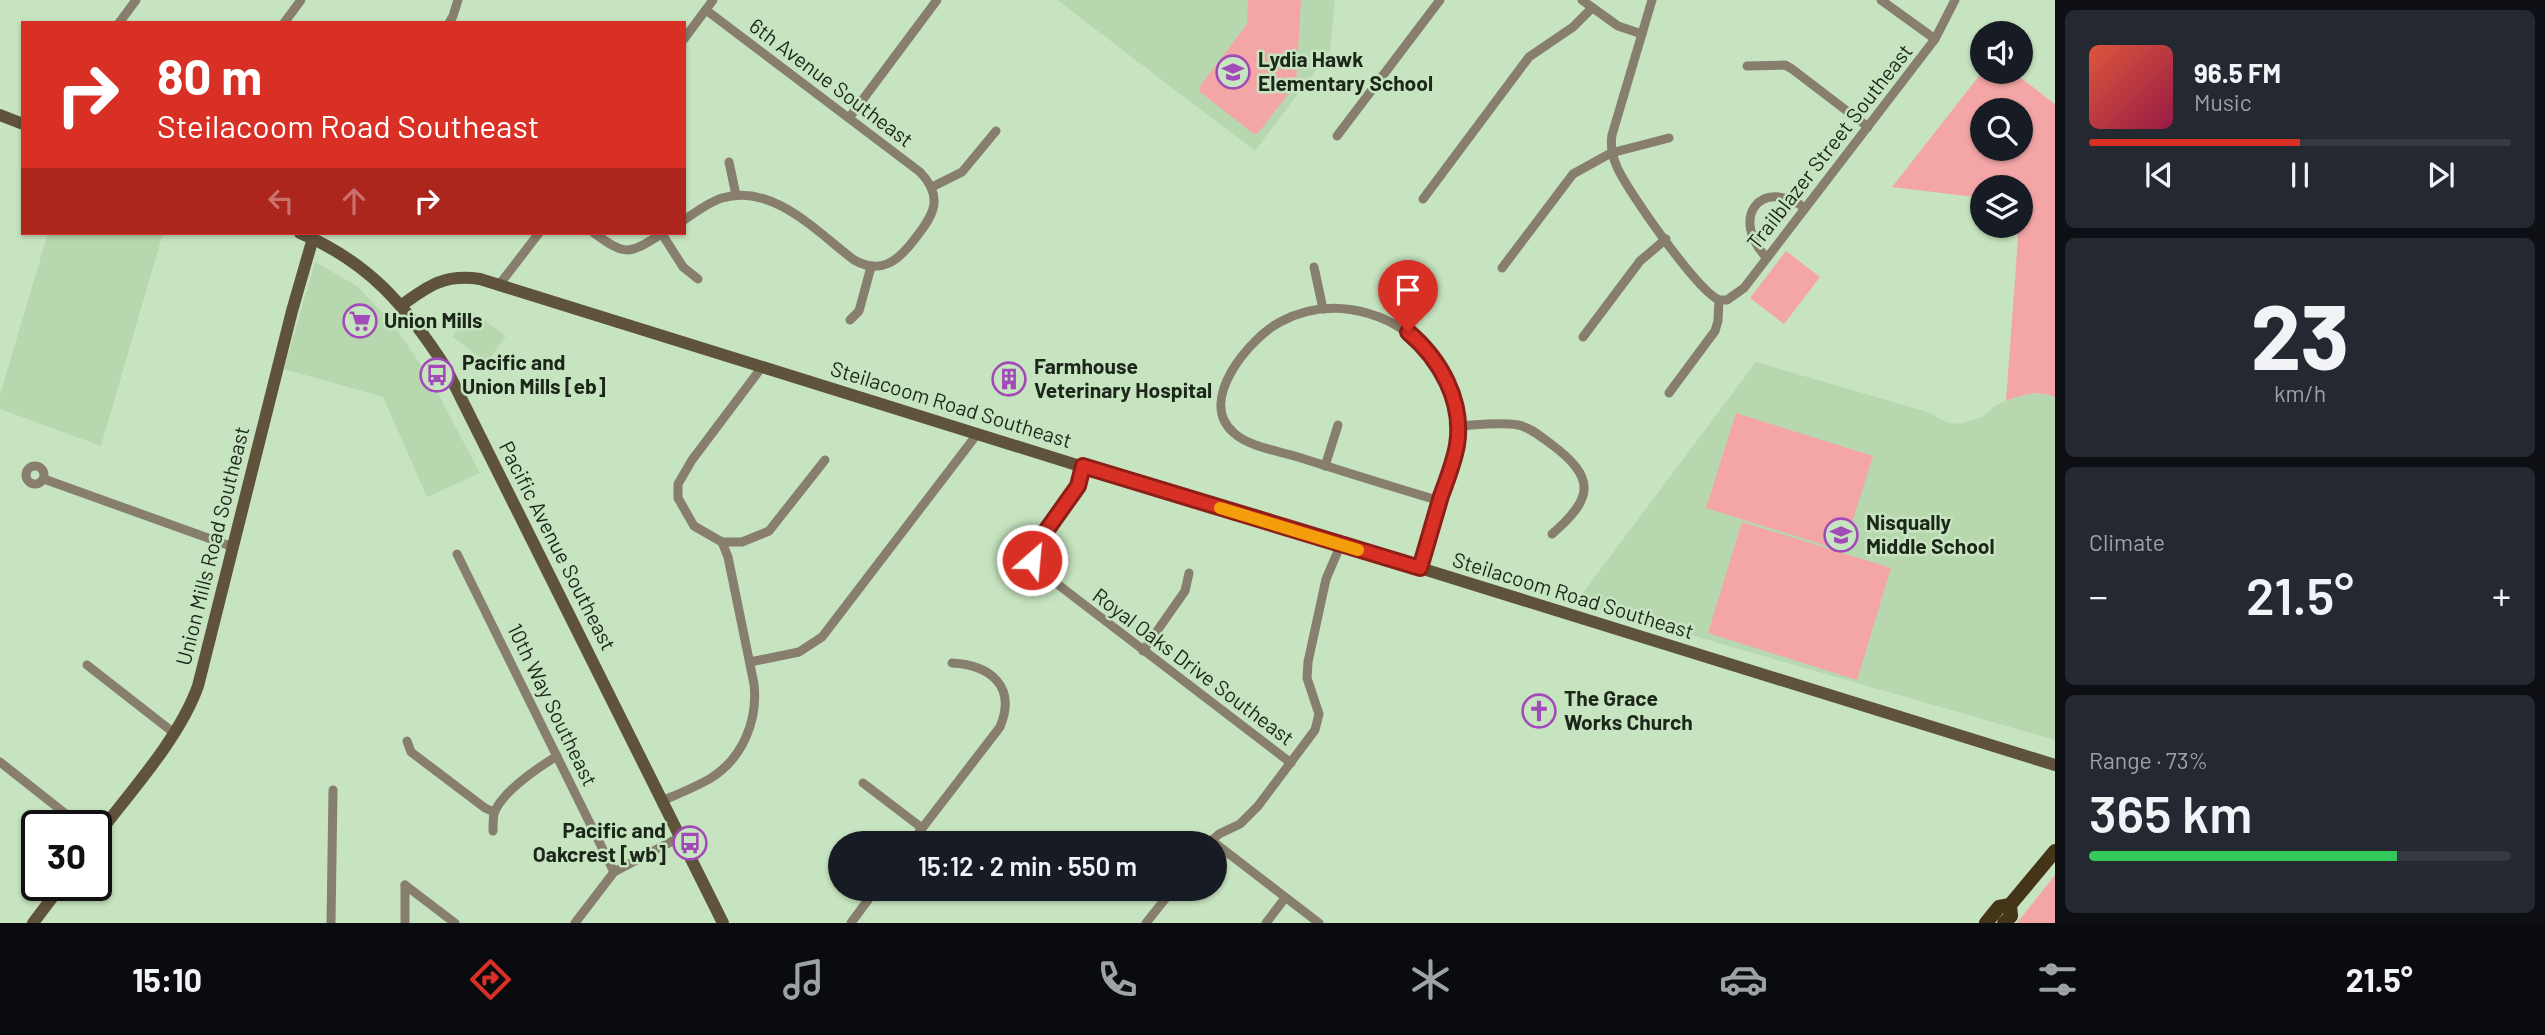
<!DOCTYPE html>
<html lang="en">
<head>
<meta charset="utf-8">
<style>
  body { margin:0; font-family:Barlow,sans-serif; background:#242831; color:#f1f3f6; height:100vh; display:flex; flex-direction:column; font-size:26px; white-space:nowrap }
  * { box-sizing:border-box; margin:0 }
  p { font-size:23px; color:#9ea1a6 }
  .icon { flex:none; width:38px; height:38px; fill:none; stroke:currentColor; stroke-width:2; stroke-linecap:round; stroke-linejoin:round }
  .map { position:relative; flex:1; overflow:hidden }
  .side { display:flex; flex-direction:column; gap:10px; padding:10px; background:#0d0f14; width:490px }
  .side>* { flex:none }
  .top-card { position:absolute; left:21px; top:21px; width:665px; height:214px; border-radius:0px; box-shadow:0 2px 5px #0004; background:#d93025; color:#fff; overflow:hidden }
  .controls { position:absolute; left:1970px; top:21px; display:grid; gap:14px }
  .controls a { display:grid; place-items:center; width:63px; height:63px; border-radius:50%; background:#171b24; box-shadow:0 2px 5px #0004; font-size:35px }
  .speed { position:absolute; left:21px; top:810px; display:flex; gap:14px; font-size:35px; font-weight:700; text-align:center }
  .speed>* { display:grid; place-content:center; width:91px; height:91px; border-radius:50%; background:#171b24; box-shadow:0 2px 5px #0004; line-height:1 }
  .speed .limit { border:4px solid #111; border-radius:10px; background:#fff; color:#111 }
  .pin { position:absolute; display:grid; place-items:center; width:60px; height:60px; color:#fff; margin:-72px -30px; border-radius:50% 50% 50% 0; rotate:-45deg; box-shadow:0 0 7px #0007 }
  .pin .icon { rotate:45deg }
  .me { position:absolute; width:77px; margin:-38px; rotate:27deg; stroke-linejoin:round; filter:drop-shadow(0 0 5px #0008) }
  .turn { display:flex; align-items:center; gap:24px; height:147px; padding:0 21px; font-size:32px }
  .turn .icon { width:91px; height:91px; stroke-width:2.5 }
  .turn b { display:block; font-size:49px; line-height:60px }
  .lanes { display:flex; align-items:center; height:66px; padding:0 21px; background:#0003; justify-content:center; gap:35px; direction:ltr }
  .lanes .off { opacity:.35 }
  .big { font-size:52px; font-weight:600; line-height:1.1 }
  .side .card { flex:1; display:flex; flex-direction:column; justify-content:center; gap:10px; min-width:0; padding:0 24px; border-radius:10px; background:#242831 }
  .side .dial { align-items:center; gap:0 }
  .dial b { font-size:91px; line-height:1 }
  .song { display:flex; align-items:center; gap:21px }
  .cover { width:84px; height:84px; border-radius:10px; background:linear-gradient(135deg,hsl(10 70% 55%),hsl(340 70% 35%)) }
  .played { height:7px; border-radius:4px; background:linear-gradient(90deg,#d93025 50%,#363941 50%) }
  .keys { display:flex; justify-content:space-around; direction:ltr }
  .heat { display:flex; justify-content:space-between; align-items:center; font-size:38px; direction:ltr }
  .charge { height:10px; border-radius:5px; background:linear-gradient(90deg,#34c759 73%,#363941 0) }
  .trip { position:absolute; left:828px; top:831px; width:399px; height:70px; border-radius:35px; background:#171b24; box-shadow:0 2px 5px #0004; font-weight:600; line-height:70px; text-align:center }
  .menu { display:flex; height:112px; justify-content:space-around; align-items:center; background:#090b0e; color:#9ea1a6 }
  .menu .icon { width:49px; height:49px }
  .menu .active { color:#d93025 }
  .menu b { font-size:32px; color:#f1f3f6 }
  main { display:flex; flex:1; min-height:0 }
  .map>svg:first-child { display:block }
</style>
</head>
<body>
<main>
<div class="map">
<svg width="2055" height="923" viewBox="0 0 2055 923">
  <rect width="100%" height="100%" fill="#c7e4c0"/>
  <g fill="#b7d8af">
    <polygon points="1057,0 1335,0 1330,51 1255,151"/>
    <polygon points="48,233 163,233 101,446 0,409 0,395"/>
    <polygon points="315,262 357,286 394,325 429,377 480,473 427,497 383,397 284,369"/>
    <polygon points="471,311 506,336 487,362 452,337"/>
    <polygon points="1756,362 1928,412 1946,422 1959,424 1982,417 1996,405 2022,394 2045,393 2055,397 2055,740 1576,602"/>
  </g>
  <g fill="#f4a6a6" fill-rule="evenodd">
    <polygon points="1248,0 1301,0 1296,84 1258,133 1254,134 1200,92 1200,86 1247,24"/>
    <path d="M1983 71 2013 72 2055 104V397C2038 390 2023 394 2006 401L2018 238 2014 226H2021V187H1983V198L1892 187ZM2021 110V149H1983V110Z"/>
    <polygon points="1786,251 1820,277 1784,324 1750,298"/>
    <polygon points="1736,413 1873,456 1843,551 1706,508"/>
    <polygon points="1742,522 1891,568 1857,680 1708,633"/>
    <polygon points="2055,875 2055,923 2017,923"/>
  </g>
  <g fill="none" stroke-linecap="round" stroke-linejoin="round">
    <g stroke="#887e6e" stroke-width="9">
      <polyline points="1582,0 1618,26 1642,34"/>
      <path d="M1652 0 1612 135C1610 147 1612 156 1617 167 1628 192 1697 290 1719 300"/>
      <polyline points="1881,0 1935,39"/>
      <polyline points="119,23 136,0"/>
      <polyline points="284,23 301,0"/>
      <polyline points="449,23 453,16 458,0"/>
      <polyline points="684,39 713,0"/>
      <polyline points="1747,66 1785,65 1792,69 1868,127"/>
      <polyline points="849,118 937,0"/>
      <polyline points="1337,136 1440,0"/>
      <polyline points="729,162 736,195"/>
      <polyline points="932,187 962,172 996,131"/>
      <polyline points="1423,199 1529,57 1573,27 1592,8"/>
      <path d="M684 220C696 212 709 202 722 198 773 183 817 232 854 260 881 275 898 261 914 240 933 216 945 198 920 172L706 10"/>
      <path d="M594 233C627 257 629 254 663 233"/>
      <polyline points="662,234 683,267 698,279"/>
      <path d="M1767 258C1729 219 1760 176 1805 208"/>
      <polyline points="1314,267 1323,309"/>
      <polyline points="1502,268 1573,174 1611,153 1669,138"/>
      <polyline points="499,285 539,233"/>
      <polyline points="1719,300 1727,300 1744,288 1935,39 1955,0"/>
      <polyline points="850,320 859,311 871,267"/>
      <polyline points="1583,337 1640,261 1666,239"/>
      <polyline points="1669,393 1715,331 1718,321 1719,300"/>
      <path d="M1458 426C1477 425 1499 422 1518 425 1530 427 1541 437 1551 444 1597 478 1593 499 1552 534"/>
      <circle cx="35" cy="475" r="9"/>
      <polyline points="1083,466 1078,487 1032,552 1035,567 1291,763"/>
      <polyline points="1325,466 1338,425"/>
      <polyline points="44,479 233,547"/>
      <polyline points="722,542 742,542 769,531 825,460"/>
      <polyline points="457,554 614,872"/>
      <path d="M1420 568C1428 541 1436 514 1444 487 1450 467 1459 447 1458 425 1456 395 1441 361 1418 341 1380 308 1326 297 1280 322 1250 338 1196 401 1234 433 1249 447 1279 451 1298 457 1345 472 1393 487 1440 501"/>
      <polyline points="1143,651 1185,591 1189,573"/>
      <polyline points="750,662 799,652 822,637 978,433"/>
      <polyline points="87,665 174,733"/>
      <polyline points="407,741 411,752 485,808 494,812"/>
      <polyline points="0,762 81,826"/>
      <polyline points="863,783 922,828"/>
      <path d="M662 801C678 794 696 787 711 778 743 758 758 720 754 684L728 557 722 542 694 526 678 498V484L692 460 762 367"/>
      <path d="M493 831C493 826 493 819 494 814 500 793 539 767 557 756"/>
      <polyline points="1211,840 1319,923"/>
      <path d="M910 844 1000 727C1017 686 990 665 952 663"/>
      <polyline points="1208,844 1219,834 1240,824 1258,806 1315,730 1319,714 1307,678 1308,662 1326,579 1341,544"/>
      <polyline points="405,885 455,923"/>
      <polyline points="331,923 333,790"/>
      <polyline points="405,923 405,885"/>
      <polyline points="575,923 614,872 680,837"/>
      <polyline points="851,923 876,889"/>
      <polyline points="1146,923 1173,889"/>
      <polyline points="1266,923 1285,898"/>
    </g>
    <g stroke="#60533c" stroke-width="12">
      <polyline points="0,115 23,124"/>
      <path d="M300 233C369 262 406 306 446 368L723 923"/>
      <path d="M402 305C429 285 445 274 480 279L1128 481 1420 568 2055 765"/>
      <path d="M96 837C130 792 179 739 198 686L292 311 313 238"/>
      <polyline points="33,923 61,886"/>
    </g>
    <g stroke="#453518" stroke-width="14">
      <polyline points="1986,923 1999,907 2010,905"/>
      <polyline points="2004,923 2011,916 2010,905 2055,851"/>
    </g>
  </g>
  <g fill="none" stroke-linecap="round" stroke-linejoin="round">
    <defs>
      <path id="route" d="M1032 560 1036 545 1078 486 1083 466 1420 568C1427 544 1434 520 1441 496 1447 480 1454 462 1457 445 1464 401 1440 359 1408 332"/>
    </defs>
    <use href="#route" stroke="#8d1f18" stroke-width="18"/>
    <use href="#route" stroke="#d93025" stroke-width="12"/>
    <polyline stroke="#f59e0b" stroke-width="12" points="1220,508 1358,550"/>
  </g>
  <defs>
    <symbol id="school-ring" viewBox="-11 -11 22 22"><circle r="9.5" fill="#c7e4c0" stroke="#a24ab7" stroke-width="1.5"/><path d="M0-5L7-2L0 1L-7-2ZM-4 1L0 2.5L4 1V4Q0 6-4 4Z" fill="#a24ab7"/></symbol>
    <symbol id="supermarket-ring" viewBox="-11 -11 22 22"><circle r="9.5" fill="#c7e4c0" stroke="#a24ab7" stroke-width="1.5"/><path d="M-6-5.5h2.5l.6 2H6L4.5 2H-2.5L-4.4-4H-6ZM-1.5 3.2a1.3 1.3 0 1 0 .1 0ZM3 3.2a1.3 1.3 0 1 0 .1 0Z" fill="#a24ab7"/></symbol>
    <symbol id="bus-ring" viewBox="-11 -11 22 22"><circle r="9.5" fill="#c7e4c0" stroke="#a24ab7" stroke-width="1.5"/><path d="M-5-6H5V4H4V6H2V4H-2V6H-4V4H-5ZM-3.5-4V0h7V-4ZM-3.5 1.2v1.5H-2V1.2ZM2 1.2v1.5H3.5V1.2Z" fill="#a24ab7"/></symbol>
    <symbol id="building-ring" viewBox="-11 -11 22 22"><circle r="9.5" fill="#c7e4c0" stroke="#a24ab7" stroke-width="1.5"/><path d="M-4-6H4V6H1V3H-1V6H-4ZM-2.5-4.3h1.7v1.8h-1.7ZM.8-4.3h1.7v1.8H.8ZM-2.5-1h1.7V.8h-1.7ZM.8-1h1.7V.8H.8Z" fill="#a24ab7"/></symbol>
    <symbol id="church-ring" viewBox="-11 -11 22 22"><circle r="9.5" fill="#c7e4c0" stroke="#a24ab7" stroke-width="1.5"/><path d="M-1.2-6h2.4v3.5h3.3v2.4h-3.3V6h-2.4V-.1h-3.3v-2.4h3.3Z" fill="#a24ab7"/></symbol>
  </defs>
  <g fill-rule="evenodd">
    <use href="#school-ring" x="1214" y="53" width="38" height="38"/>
    <use href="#supermarket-ring" x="341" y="302" width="38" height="38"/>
    <use href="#bus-ring" x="418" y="356" width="38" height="38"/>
    <use href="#building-ring" x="990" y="360" width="38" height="38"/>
    <use href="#school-ring" x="1822" y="516" width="38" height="38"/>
    <use href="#church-ring" x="1520" y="692" width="38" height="38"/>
    <use href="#bus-ring" x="671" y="824" width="38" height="38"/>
  </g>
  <g text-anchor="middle" stroke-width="5" stroke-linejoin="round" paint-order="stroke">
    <g font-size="21" font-weight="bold" fill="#1c271a" stroke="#c7e4c0" text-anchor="start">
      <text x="1258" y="67">Lydia Hawk<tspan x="1258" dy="24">Elementary School</tspan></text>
      <text x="384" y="328">Union Mills</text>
      <text x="462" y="370">Pacific and<tspan x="462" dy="24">Union Mills [eb]</tspan></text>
      <text x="1034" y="374">Farmhouse<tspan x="1034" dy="24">Veterinary Hospital</tspan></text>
      <text x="1866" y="530">Nisqually<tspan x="1866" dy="24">Middle School</tspan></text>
      <text x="1564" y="706">The Grace<tspan x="1564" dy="24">Works Church</tspan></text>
      <text x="666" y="838" text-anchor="end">Pacific and<tspan x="666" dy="24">Oakcrest [wb]</tspan></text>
    </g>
    <g font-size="21" fill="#1c271a" stroke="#c7e4c0">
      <text transform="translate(831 83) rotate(37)" y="7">6th Avenue Southeast</text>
      <text transform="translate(1830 147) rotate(-52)" y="7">Trailblazer Street Southeast</text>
      <text transform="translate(951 405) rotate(17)" y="7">Steilacoom Road Southeast</text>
      <text transform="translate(213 546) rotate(-76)" y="7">Union Mills Road Southeast</text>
      <text transform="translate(557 546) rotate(63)" y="7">Pacific Avenue Southeast</text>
      <text transform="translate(1573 596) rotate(17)" y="7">Steilacoom Road Southeast</text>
      <text transform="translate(1193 667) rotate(37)" y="7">Royal Oaks Drive Southeast</text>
      <text transform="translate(552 705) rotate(64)" y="7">10th Way Southeast</text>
    </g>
  </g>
</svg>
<div class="controls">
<a><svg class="icon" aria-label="sound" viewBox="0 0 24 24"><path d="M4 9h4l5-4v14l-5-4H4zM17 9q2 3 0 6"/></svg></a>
<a><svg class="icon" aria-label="search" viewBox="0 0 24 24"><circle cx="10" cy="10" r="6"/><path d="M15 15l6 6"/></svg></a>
<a><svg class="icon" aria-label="layers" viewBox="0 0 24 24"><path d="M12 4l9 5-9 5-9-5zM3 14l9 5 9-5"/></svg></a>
</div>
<div class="speed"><div class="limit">30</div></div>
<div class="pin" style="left:1408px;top:332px;background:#d93025"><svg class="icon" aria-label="arrive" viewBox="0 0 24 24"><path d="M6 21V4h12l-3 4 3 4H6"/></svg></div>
<svg class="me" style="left:1032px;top:560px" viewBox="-20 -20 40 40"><circle r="17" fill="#d93025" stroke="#fff" stroke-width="3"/><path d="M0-11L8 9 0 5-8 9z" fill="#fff"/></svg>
<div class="trip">15:12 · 2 min · 550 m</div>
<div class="top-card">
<div class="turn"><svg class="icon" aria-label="right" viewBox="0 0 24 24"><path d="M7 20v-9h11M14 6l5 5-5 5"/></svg><div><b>80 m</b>Steilacoom Road Southeast</div></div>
<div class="lanes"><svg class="icon off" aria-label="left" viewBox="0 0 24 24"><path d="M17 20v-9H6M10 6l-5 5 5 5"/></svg><svg class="icon off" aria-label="ahead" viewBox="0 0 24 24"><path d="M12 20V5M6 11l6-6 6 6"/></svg><svg class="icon" aria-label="right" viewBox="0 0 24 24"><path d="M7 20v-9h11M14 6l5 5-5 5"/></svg></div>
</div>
</div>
<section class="side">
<div class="card">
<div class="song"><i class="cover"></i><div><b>96.5 FM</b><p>Music</p></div></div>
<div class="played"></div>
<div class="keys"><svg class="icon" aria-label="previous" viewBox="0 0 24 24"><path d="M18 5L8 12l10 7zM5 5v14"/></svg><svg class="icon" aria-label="pause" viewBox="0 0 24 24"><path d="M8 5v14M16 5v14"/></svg><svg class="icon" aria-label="next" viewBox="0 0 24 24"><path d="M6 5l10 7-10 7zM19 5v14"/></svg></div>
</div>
<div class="card dial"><b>23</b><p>km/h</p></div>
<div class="card"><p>Climate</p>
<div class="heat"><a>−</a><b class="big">21.5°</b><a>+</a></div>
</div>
<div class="card"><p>Range · 73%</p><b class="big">365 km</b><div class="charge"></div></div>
</section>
</main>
<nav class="menu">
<b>15:10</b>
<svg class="icon active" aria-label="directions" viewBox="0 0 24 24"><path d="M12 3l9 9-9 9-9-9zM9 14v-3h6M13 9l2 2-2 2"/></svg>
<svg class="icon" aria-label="music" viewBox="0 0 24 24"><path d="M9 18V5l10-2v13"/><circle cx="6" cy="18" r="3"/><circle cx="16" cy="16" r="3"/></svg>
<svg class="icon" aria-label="phone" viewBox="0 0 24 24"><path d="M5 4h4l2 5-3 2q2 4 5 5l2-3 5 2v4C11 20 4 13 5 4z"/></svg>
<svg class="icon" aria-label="climate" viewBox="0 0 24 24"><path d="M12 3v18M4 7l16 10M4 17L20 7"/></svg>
<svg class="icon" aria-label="car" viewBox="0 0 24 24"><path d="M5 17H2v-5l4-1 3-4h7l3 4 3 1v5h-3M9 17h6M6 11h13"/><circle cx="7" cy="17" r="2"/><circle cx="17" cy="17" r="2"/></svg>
<svg class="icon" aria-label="filters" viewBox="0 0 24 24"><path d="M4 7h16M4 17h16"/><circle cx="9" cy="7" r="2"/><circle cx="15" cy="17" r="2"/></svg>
<b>21.5°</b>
</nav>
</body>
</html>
